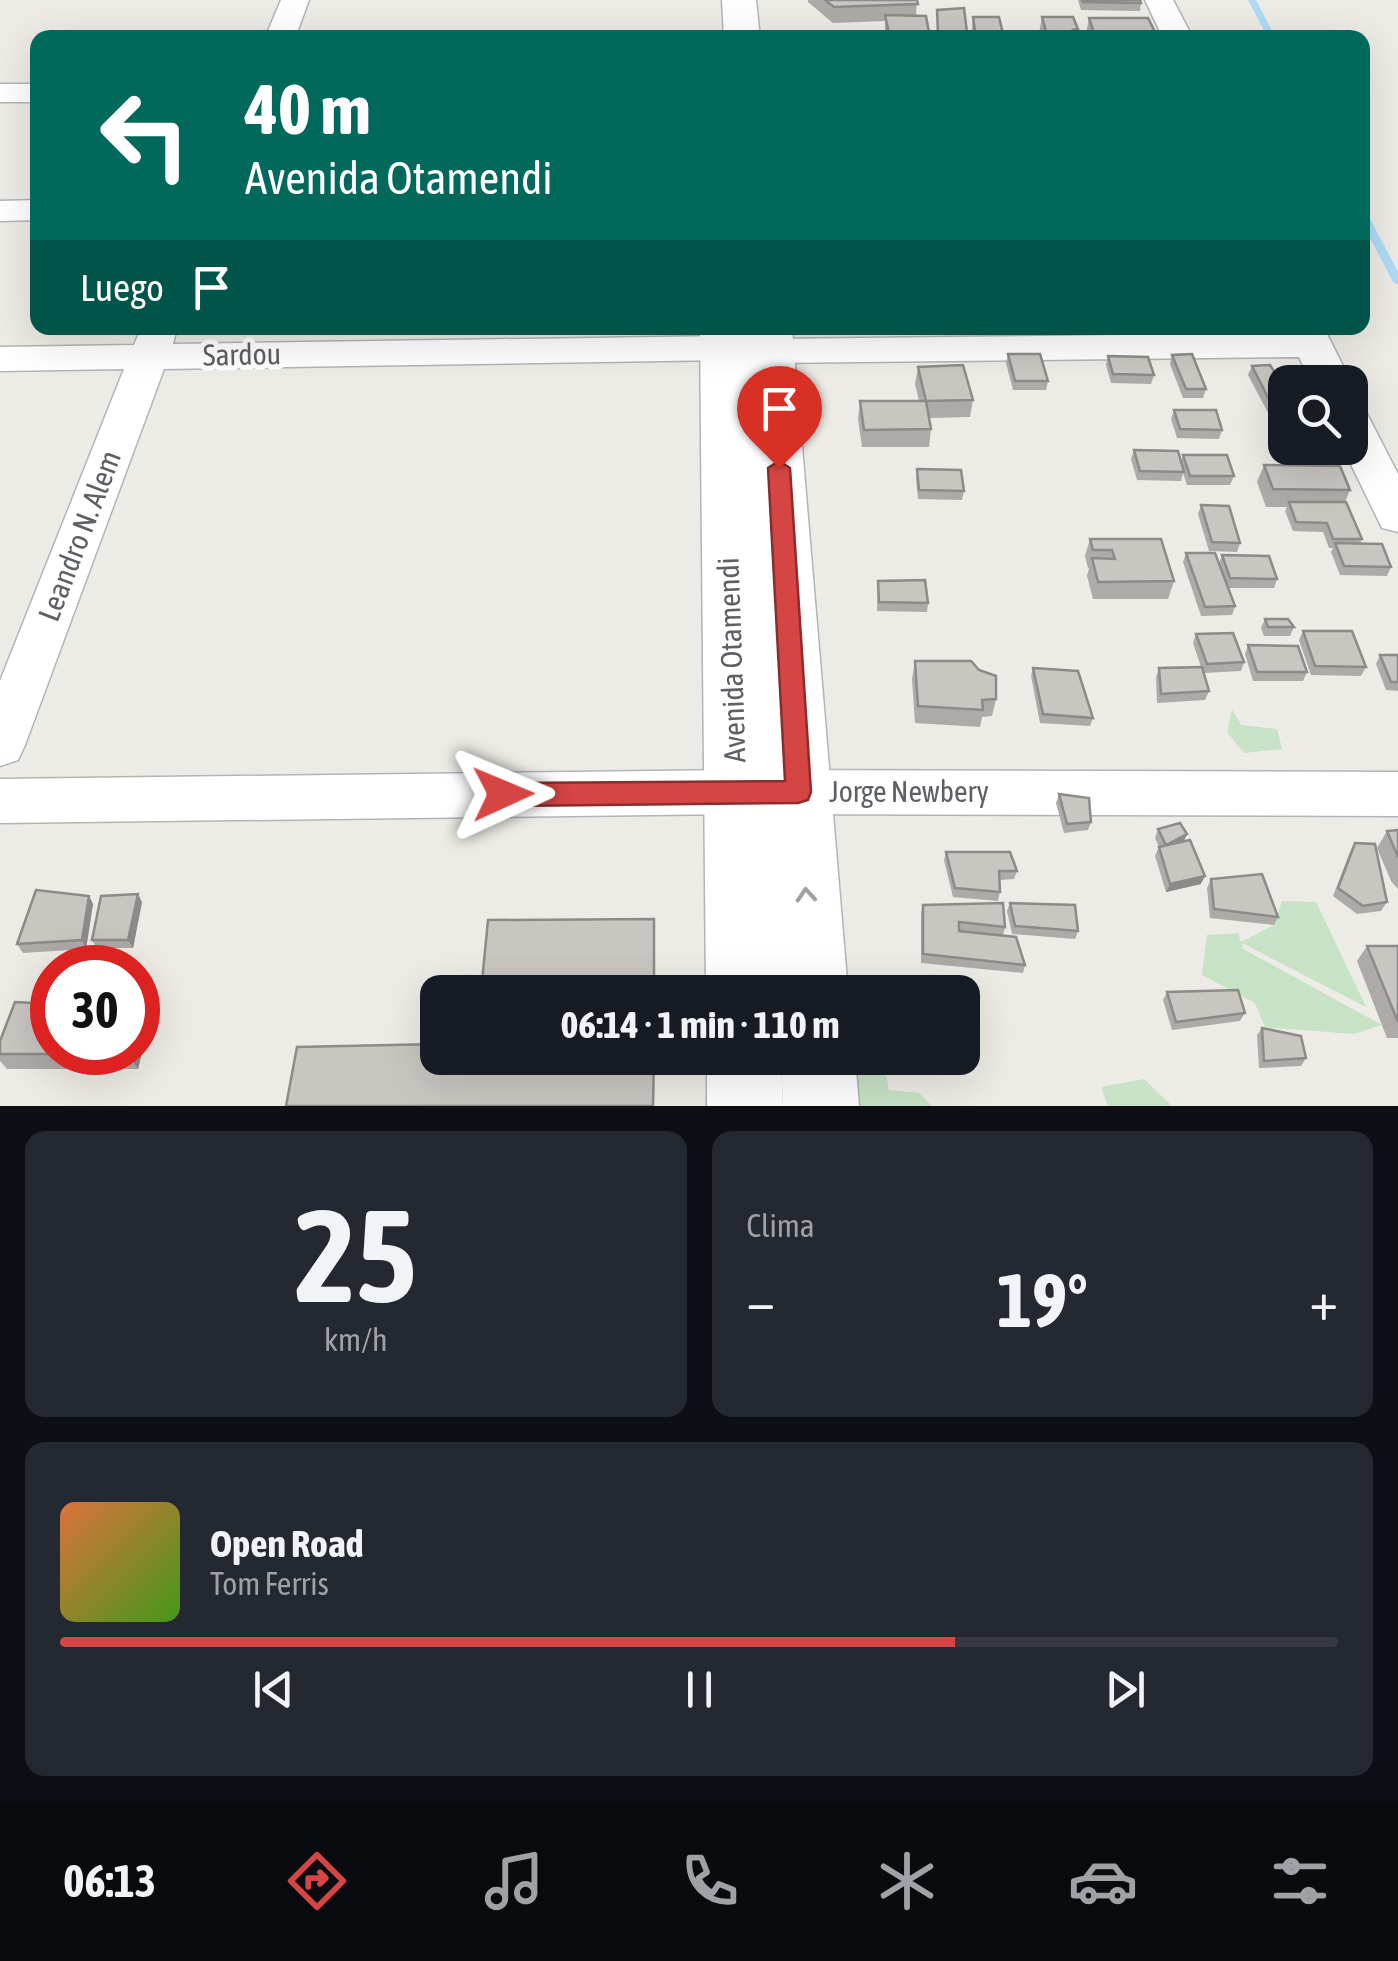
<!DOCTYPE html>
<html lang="es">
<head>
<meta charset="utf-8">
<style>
  body { margin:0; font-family:"Asap Condensed",sans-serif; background:#242831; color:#f1f3f6; height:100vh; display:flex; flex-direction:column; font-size:38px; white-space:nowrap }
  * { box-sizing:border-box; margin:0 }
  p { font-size:32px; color:#9ea1a6 }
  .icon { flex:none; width:55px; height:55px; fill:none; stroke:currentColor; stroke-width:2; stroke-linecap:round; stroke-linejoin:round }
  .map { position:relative; height:1106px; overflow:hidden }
  .drawer { display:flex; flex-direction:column; gap:25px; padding:25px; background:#0d0f14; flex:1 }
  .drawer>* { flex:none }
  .top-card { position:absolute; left:30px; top:30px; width:1340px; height:305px; border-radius:20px; box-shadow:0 10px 40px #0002; background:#00695c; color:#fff; overflow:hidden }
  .fabs { position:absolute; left:1268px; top:365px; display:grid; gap:20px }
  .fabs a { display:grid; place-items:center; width:100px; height:100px; border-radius:20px; background:#171b24; box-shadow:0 10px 40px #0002; font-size:50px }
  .speed { position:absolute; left:30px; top:945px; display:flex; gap:20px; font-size:50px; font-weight:700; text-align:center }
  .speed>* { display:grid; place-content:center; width:130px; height:130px; border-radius:50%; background:#171b24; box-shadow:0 10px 40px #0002; line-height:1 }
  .speed .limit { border:15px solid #d22; background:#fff; color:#111 }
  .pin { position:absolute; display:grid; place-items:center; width:85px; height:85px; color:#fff; margin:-102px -42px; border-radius:50% 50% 50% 0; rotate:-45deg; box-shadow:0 0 10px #0007 }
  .pin .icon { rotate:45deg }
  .me { position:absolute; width:110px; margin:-55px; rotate:89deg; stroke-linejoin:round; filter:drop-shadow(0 0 8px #0008) }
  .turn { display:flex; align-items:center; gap:35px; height:210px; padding:0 50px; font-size:45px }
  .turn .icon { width:130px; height:130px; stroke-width:2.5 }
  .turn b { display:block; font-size:70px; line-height:85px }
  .then { display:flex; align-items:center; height:95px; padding:0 50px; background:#0003; gap:20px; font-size:38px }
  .big { font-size:75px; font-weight:700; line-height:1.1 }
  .drawer .widget { flex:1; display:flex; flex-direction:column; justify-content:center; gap:15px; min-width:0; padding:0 35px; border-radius:20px; background:#242831 }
  .drawer .dial { align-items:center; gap:0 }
  .dial b { font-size:130px; line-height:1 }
  .song { display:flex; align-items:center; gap:30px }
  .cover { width:120px; height:120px; border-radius:15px; background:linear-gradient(135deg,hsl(20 70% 55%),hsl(100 70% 35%)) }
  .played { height:10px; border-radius:5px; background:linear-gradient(90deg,#d44544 70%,#363941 70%) }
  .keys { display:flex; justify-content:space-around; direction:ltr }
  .heat { display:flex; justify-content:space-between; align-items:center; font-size:55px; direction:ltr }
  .drawer .tiles { flex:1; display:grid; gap:25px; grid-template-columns:1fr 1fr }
  .widget:last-child { grid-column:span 2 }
  .trip { position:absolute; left:420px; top:975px; width:560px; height:100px; border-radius:20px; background:#171b24; box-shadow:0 10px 40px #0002; font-weight:700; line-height:100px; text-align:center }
  .menu { display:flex; height:160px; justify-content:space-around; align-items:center; background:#090b0e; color:#9ea1a6 }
  .menu .icon { width:70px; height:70px }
  .menu .current { color:#d44544 }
  .menu b { font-size:45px; color:#f1f3f6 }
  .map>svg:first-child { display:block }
</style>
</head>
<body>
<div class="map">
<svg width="1398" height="1106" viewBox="0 0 1398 1106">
  <rect width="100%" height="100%" fill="#edebe5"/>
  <g fill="#c7e2c5">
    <polygon points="1232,709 1241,725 1277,729 1282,749 1244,753 1227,732"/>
    <polygon points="1282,901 1316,902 1366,1007 1242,943 1243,949 1382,1025 1354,1034 1265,1027 1255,1003 1202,975 1207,935 1238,933 1241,942 1274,925"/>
    <polygon points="833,1058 883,1058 889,1090 919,1093 932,1106 831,1106"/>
    <polygon points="1144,1079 1172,1106 1108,1106 1101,1087"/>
  </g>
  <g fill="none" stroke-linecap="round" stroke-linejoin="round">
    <g fill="#aedbf5" fill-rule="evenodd">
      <polygon points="1248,0 1256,0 1276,38 1268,38"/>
      <polygon points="1362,210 1367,213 1398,272 1398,285 1393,282 1362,223"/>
    </g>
    <defs>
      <g id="street">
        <polygon points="281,0 309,0 295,38 265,38"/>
        <polygon points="1145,0 1173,0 1193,38 1163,38"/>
        <rect x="0" y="84" width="38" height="18"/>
        <polygon points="38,200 38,220 0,221 0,201"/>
        <polygon points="141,328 177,328 173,344 724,336 738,339 743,348 738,357 724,360 164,369 25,745 18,760 0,766 0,681 124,369 0,371 0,347 134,345"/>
        <polygon points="1286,328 1324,328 1351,382 1350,383 1311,382 1299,357 772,363 758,360 753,351 758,342 772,339 1288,333"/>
        <polygon points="1350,407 1365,410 1398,474 1398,532 1382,528 1343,448 1350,448"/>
        <polygon points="736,770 1398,772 1398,816 736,814 0,823 0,779"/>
      </g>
      <g id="secondary">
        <polygon points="722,0 756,0 760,38 724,38"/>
        <polygon points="700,328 792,328 848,992 706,992"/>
        <polygon points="707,1058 781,1058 783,1106 707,1106"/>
        <polygon points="781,1058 855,1058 859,1106 783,1106"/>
      </g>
    </defs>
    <use href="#street" stroke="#b2b5b8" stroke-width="3"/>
    <use href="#secondary" stroke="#b1b4b8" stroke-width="3"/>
    <use href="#street" fill="#fff" fill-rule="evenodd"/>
    <use href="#secondary" fill="#fff" fill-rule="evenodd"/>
  </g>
  <g fill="#adaaa7">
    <polygon points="808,0 917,0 916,16 930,38 885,38 885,21 833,23 808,2"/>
    <polygon points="1078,0 1140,0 1141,3 1140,11 1081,10"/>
    <polygon points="937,10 967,32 966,38 937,38"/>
    <polygon points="973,17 1004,38 971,38"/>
    <polygon points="1042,17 1078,29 1077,38 1041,38 1039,33"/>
    <polygon points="1089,18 1155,32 1154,38 1087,38 1086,34"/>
    <polygon points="1008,354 1048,381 1046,390 1013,390 1006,363"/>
    <polygon points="1172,355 1206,389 1203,398 1183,398 1170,364"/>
    <polygon points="1108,356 1154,375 1151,384 1111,383 1106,365"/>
    <polygon points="1252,366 1275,373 1285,382 1285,426 1275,426 1248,375"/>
    <polygon points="918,367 973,400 970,417 929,418 931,429 929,447 862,447 858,419 860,401 919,401 915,384"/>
    <polygon points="1174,410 1222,430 1219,439 1177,438 1171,419"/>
    <polygon points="1281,431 1285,431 1285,448 1349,448 1351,450 1347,459 1293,464 1278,440"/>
    <polygon points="1134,450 1181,461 1183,455 1234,476 1230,485 1187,485 1183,473 1181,481 1137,480 1131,459"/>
    <polygon points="1264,465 1350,490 1345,502 1362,539 1360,543 1391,567 1387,576 1340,575 1331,552 1333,548 1329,548 1323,532 1293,531 1285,511 1287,507 1266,507 1257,482"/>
    <polygon points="917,469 964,491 962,500 918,499 916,478"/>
    <polygon points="1201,505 1240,543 1237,552 1209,551 1198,514"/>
    <polygon points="1090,539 1174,581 1168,599 1093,599 1087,576 1089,568 1088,568 1085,556"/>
    <polygon points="1186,553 1219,564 1222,555 1277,579 1274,588 1228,588 1235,606 1232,615 1201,616 1183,562"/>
    <polygon points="878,581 928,603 927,612 877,611"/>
    <polygon points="1265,619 1294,627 1290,636 1264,636 1261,628"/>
    <polygon points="1303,631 1366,667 1361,676 1311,675 1299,640"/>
    <polygon points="1196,634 1244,662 1241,671 1204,673 1209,691 1205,700 1157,703 1156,677 1159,668 1201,667 1193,643"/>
    <polygon points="1248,645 1307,672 1303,681 1253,681 1245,654"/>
    <polygon points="1380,655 1398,655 1398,691 1386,690 1376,664"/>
    <polygon points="915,661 996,699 992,716 982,717 980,727 915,723 912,679"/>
    <polygon points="1033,668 1093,718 1090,726 1040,723 1031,676"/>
    <polygon points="1059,794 1091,822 1088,830 1064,833 1056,803"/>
    <polygon points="1158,829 1187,834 1184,841 1201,884 1166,892 1155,856 1159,847 1155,838"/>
    <polygon points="1398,830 1398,889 1391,881 1377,848 1387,831"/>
    <polygon points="1355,843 1387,902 1381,911 1357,914 1333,896 1350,852"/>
    <polygon points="946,852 1017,871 1014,879 1000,880 1000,892 998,901 953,897 944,860"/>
    <polygon points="1211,879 1278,917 1274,925 1210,918 1207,888"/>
    <polygon points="89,896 93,904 86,949 23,953 17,944"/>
    <polygon points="142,902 133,948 97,948 92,940"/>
    <polygon points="1010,903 1078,931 1075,939 1012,934 1007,911"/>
    <polygon points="923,905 1005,927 1003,935 1025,965 1023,973 921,963 921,913"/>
    <polygon points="1367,946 1398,946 1398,1038 1387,1038 1357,961"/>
    <polygon points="1167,992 1245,1013 1240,1021 1172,1030 1163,1000"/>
    <polygon points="140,1008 149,1023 138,1069 7,1069 0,1061 0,1041"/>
    <polygon points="1262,1028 1306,1058 1301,1066 1259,1068 1257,1035"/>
  </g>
  <g fill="#8d8b88">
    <polygon points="1187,834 1183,842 1166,845"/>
    <polygon points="1205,876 1201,884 1166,892 1170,884"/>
    <polygon points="138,894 142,902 133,948 128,940"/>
    <polygon points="89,896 93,904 86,949 82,940"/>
    <polygon points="140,1008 149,1023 138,1069 128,1054 138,1052 138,1019"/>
  </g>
  <g fill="#c9c6c2" stroke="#8d8b88" stroke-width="2.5">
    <polygon points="825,0 917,0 918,4 834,7"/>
    <polygon points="1082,0 1140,0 1141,3 1083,2"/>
    <polygon points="964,8 967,32 938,33 937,10"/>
    <polygon points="885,15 926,16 930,38 890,38"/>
    <polygon points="973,17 999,17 1004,38 976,38"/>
    <polygon points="1042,17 1073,17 1078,29 1073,30 1077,38 1048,38"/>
    <polygon points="1089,18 1148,18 1155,32 1094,33"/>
    <polygon points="1008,354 1040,354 1048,381 1015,381"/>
    <polygon points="1192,354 1206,389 1186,389 1172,355"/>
    <polygon points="1108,356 1148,357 1154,375 1113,374"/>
    <polygon points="963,365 973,400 926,401 918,367"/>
    <polygon points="1270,365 1275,373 1302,372 1307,382 1285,382 1285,417 1278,417 1252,366"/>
    <polygon points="860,401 926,401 931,429 864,430"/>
    <polygon points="1174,410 1216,410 1222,430 1180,429"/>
    <polygon points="1291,448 1349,448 1351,450 1296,455"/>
    <polygon points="1134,450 1178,451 1184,472 1140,471"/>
    <polygon points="1183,455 1227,455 1234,476 1190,476"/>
    <polygon points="1264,465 1340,466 1350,490 1273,489"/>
    <polygon points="917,469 961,470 964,491 919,490"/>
    <polygon points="1289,502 1346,502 1362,539 1333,539 1327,523 1296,522"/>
    <polygon points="1201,505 1229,506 1240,543 1212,542"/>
    <polygon points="1090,539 1161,539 1174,581 1098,582 1092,558 1115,559 1112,550 1093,550"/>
    <polygon points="1335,543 1382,544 1391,567 1344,566"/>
    <polygon points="1186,553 1215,553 1235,606 1205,607"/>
    <polygon points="1222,555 1269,556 1277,579 1230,578"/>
    <polygon points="925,580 928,603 879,602 878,581"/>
    <polygon points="1265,619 1288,619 1294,627 1268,627"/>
    <polygon points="1303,631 1352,631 1366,667 1315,666"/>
    <polygon points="1233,633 1244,662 1207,664 1196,634"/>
    <polygon points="1248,645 1298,646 1307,672 1257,672"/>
    <polygon points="1380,655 1398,655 1398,682 1391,682"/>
    <polygon points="915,661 971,661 979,670 996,676 996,699 982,700 983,710 918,706"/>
    <polygon points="1202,667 1209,691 1161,694 1159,668"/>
    <polygon points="1033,668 1078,671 1093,718 1043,714"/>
    <polygon points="1059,794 1089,798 1091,822 1067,824"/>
    <polygon points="1180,823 1187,834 1166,845 1158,829"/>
    <polygon points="1398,830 1398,857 1387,831"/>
    <polygon points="1190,840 1205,876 1170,884 1159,847"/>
    <polygon points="1355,843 1375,844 1387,902 1363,906 1338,888"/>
    <polygon points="946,852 1010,852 1017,871 999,871 1000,892 955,888"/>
    <polygon points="1262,874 1278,917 1214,909 1211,879"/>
    <polygon points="36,890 89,896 82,940 17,944"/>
    <polygon points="138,894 128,940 92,940 101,896"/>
    <polygon points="1003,903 1005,927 959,922 959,931 1016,937 1025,965 923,954 923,905"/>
    <polygon points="1010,903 1075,905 1078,931 1015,926"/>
    <polygon points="654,919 654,992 481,992 488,920"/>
    <polygon points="1367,946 1398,946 1398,1022"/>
    <polygon points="1238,990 1245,1013 1176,1022 1167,992"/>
    <polygon points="15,1002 52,1004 52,1052 128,1054 0,1054 0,1041"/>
    <polygon points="1262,1028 1301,1036 1306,1058 1264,1061"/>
    <polygon points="438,1044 438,1058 654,1058 653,1106 286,1106 297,1047"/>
  </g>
  <defs><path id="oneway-chevron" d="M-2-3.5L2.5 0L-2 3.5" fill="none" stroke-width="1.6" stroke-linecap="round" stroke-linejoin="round" transform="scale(2.5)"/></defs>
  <use stroke="#9ea0a2" href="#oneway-chevron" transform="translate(806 895) rotate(-94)"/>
  <polygon fill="#d44544" stroke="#8a2d2c" stroke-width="2.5" points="779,461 790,468 811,792 808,800 798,803 503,806 494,802 490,794 494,787 503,783 785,781 768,468"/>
  <g text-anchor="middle" stroke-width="10" stroke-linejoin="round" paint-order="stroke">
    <g font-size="30" fill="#5d6064" stroke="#fff">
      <text transform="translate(242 355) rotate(-1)" y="10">Sardou</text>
      <text transform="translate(80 536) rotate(-69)" y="10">Leandro N. Alem</text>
      <text transform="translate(732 660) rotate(-92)" y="10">Avenida Otamendi</text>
      <text x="909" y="802">Jorge Newbery</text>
    </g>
  </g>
</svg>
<div class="fabs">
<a><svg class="icon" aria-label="search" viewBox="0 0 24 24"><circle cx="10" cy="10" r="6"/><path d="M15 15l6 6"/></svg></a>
</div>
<div class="speed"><div class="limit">30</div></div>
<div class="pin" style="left:779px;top:468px;background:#d93025"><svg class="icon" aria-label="arrive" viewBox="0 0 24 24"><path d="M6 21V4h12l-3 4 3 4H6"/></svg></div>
<svg class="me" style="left:503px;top:794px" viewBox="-20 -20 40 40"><path d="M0-17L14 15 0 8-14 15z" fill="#d44544" stroke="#fff" stroke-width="4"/></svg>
<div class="trip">06:14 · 1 min · 110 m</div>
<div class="top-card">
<div class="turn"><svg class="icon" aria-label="left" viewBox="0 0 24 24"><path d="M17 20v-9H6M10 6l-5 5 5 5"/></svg><div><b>40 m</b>Avenida Otamendi</div></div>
<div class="then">Luego<svg class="icon" aria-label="arrive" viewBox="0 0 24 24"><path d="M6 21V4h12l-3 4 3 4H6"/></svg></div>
</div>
</div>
<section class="drawer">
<div class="tiles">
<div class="widget dial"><b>25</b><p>km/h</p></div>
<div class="widget"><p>Clima</p>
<div class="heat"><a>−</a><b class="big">19°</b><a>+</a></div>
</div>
<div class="widget">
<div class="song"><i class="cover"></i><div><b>Open Road</b><p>Tom Ferris</p></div></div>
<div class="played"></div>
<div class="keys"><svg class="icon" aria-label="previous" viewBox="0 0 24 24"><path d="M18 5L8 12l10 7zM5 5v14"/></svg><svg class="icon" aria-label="pause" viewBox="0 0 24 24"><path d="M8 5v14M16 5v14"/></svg><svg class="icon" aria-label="next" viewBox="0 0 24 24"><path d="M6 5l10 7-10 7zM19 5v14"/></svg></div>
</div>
</div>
</section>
<nav class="menu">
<b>06:13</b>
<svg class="icon current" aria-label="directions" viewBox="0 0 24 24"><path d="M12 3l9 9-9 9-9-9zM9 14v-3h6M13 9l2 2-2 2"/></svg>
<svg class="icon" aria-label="music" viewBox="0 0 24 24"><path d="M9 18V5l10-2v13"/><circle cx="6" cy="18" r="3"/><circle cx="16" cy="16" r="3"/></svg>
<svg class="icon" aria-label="phone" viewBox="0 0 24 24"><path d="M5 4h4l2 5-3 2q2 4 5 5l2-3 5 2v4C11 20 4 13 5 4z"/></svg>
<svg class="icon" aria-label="climate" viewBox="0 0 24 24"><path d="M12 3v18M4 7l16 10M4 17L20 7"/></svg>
<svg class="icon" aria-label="car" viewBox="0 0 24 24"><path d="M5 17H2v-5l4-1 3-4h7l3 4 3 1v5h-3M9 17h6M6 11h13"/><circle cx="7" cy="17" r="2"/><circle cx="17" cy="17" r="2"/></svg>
<svg class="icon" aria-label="filters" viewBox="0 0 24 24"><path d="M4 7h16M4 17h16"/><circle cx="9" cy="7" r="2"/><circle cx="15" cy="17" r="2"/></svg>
</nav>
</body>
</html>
